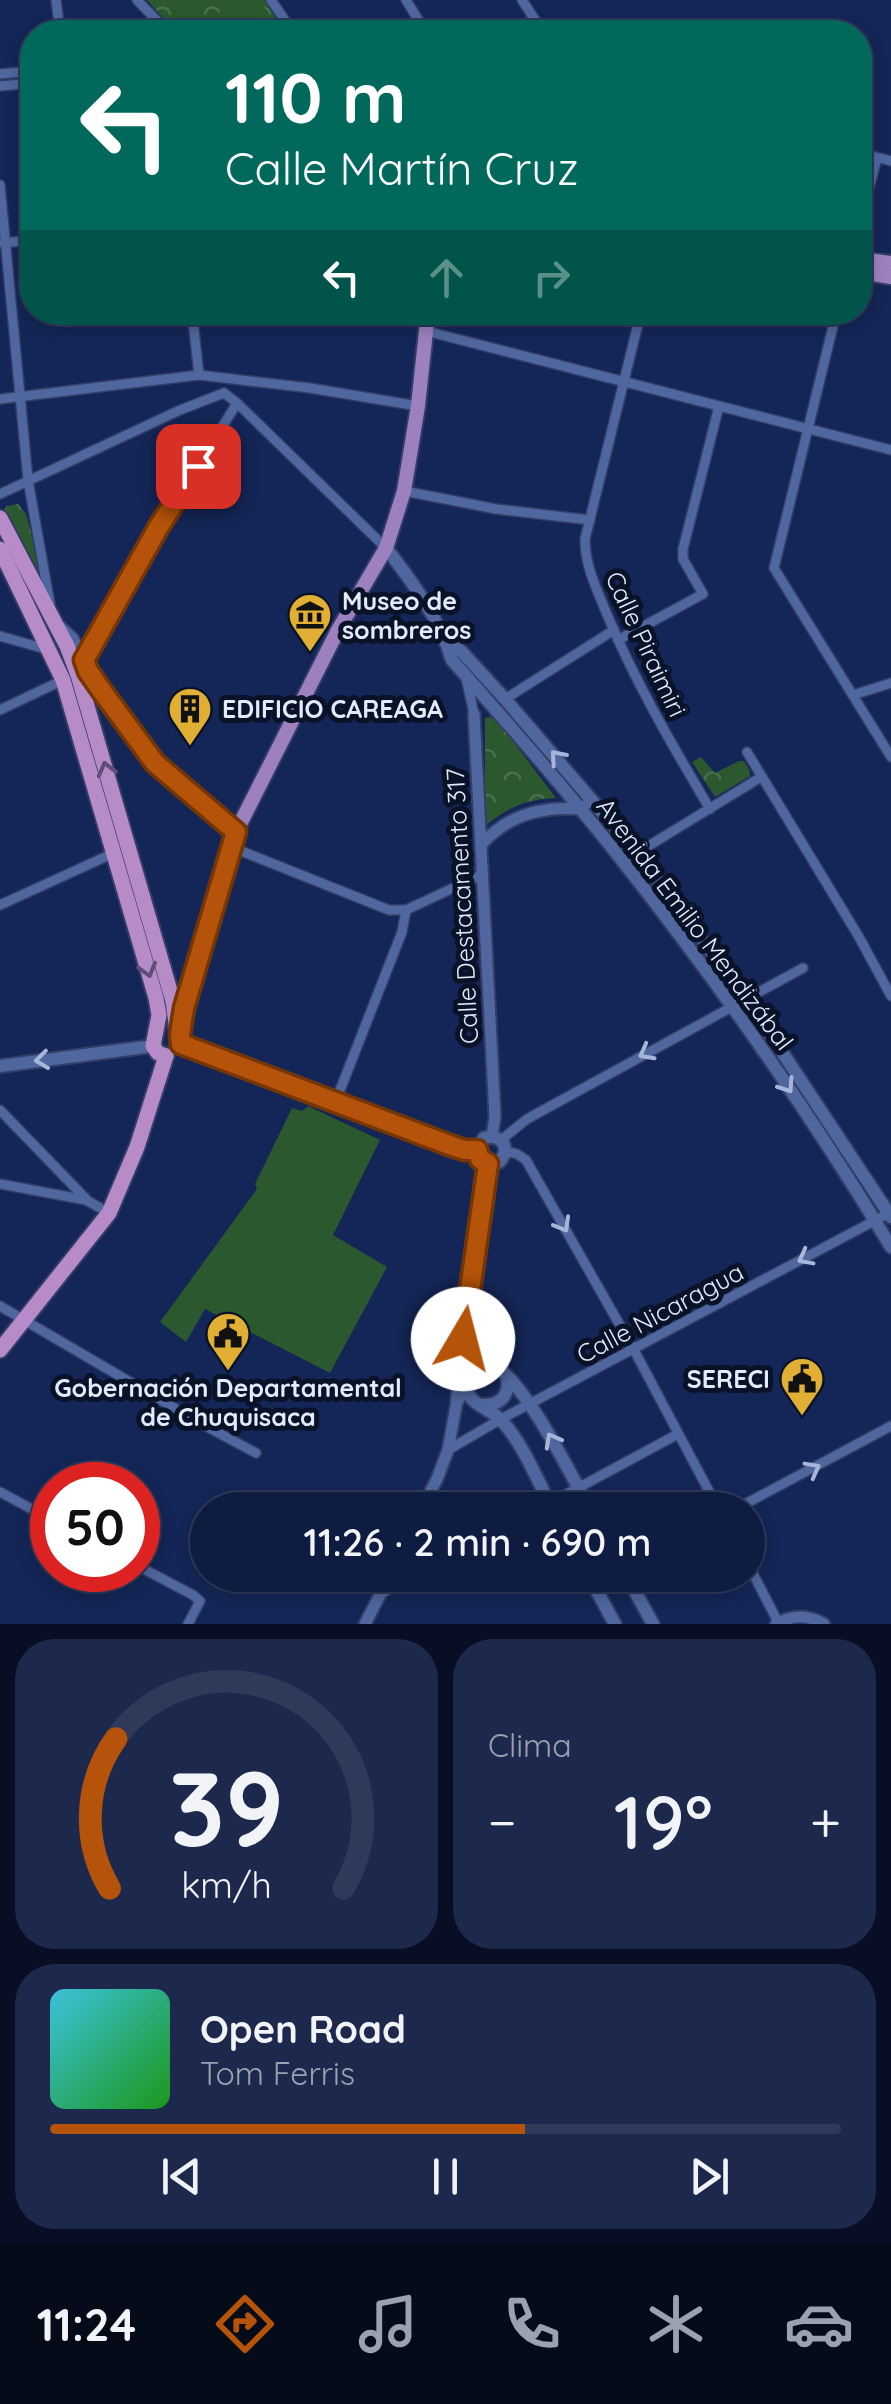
<!DOCTYPE html>
<html lang="es">
<head>
<meta charset="utf-8">
<style>
  body { margin:0; font-family:Quicksand,sans-serif; background:#1d294c; color:#f1f3f6; height:100vh; display:flex; flex-direction:column; font-size:38px; white-space:nowrap }
  * { box-sizing:border-box; margin:0 }
  p { font-size:32px; color:#9ba1b1 }
  .icon { flex:none; width:55px; height:55px; fill:none; stroke:currentColor; stroke-width:2; stroke-linecap:round; stroke-linejoin:round }
  .map { position:relative; height:1624px; overflow:hidden }
  .panel { display:flex; flex-direction:column; gap:15px; padding:15px; background:#080f24; flex:1 }
  .panel>* { flex:none }
  .banner { position:absolute; left:20px; top:20px; width:852px; height:305px; border-radius:40px; box-shadow:0 5px 15px #0003,0 0 0 2px #2f3a5a; background:#00695c; color:#fff; overflow:hidden }
  .speed { position:absolute; left:30px; top:1462px; display:flex; gap:20px; font-size:50px; font-weight:700; text-align:center }
  .speed>* { display:grid; place-content:center; width:130px; height:130px; border-radius:50%; background:#0f1c41; box-shadow:0 5px 15px #0003,0 0 0 2px #2f3a5a; line-height:1 }
  .speed .limit { border:15px solid #d22; background:#fff; color:#111 }
  .pin { position:absolute; display:grid; place-items:center; width:85px; height:85px; color:#fff; margin:-42px; border-radius:20px; box-shadow:0 5px 15px #0006 }
  .me { position:absolute; width:110px; margin:-55px; rotate:8deg; stroke-linejoin:round; filter:drop-shadow(0 0 8px #0008) }
  .turn { display:flex; align-items:center; gap:35px; height:210px; padding:0 40px; font-size:45px }
  .turn .icon { width:130px; height:130px; stroke-width:2.5 }
  .turn b { display:block; font-size:70px; line-height:85px }
  .lanes { display:flex; align-items:center; height:95px; padding:0 40px; background:#0003; justify-content:center; gap:50px; direction:ltr }
  .lanes .off { opacity:.35 }
  .big { font-size:75px; font-weight:600; line-height:1.1 }
  .panel .widget { flex:1; display:flex; flex-direction:column; justify-content:center; gap:15px; min-width:0; padding:0 35px; border-radius:40px; background:#1d294c }
  .panel .dial { align-items:center; gap:0 }
  .dial svg { height:260px; overflow:visible; fill:none; stroke:#2f3a5a; stroke-width:7; stroke-linecap:round; text-anchor:middle }
  .dial text { fill:#f1f3f6; stroke:none }
  .song { display:flex; align-items:center; gap:30px }
  .cover { width:120px; height:120px; border-radius:15px; background:linear-gradient(135deg,hsl(190 70% 55%),hsl(120 70% 35%)) }
  .played { height:10px; border-radius:5px; background:linear-gradient(90deg,#b45309 60%,#2f3a5a 60%) }
  .keys { display:flex; justify-content:space-around; direction:ltr }
  .heat { display:flex; justify-content:space-between; align-items:center; font-size:55px; direction:ltr }
  .panel .tiles { flex:1; display:grid; gap:15px; grid-template-columns:1fr 1fr }
  .widget:last-child { grid-column:span 2 }
  .trip { position:absolute; left:190px; top:1492px; width:575px; height:100px; border-radius:50px; background:#0f1c41; box-shadow:0 5px 15px #0003,0 0 0 2px #2f3a5a; font-weight:600; line-height:100px; text-align:center }
  .tabs { display:flex; height:160px; justify-content:space-around; align-items:center; background:#060b1a; color:#9ba1b1 }
  .tabs .icon { width:70px; height:70px }
  .tabs .selected { color:#b45309 }
  .tabs b { font-size:45px; color:#f1f3f6 }
  .map>svg:first-child { display:block }
</style>
</head>
<body>
<div class="map">
<svg width="891" height="1624" viewBox="0 0 891 1624">
  <defs>
    <pattern id="forest-crowns" width="20" height="18" patternUnits="userSpaceOnUse" patternTransform="scale(2.5)"><rect width="20" height="18" fill="#2b582e"/><path d="M2 6a3 3 0 1 1 6 0M12 15a3 3 0 1 1 6 0" fill="none" stroke="#49704d"/></pattern>
  </defs>
  <rect width="100%" height="100%" fill="#142657"/>
  <g fill="url(#forest-crowns)">
    <polygon points="147,0 265,0 287,32 176,32"/>
    <polygon points="18,504 26,514 46,589 3,512 7,506"/>
    <path d="M494 716 556 798C524 800 511 806 485 826V718Z"/>
    <polygon points="701,757 715,773 739,761 744,761 749,769 750,776 715,797 692,762"/>
  </g>
  <g fill="#2b582e">
    <polygon points="230,0 259,0 282,32 203,32"/>
    <polygon points="308,1106 380,1140 333,1235 387,1267 330,1373 205,1309 186,1342 160,1322 257,1189 255,1184 292,1108 302,1111"/>
  </g>
  <g fill="none" stroke-linecap="round" stroke-linejoin="round">
    <defs>
      <g id="minor">
        <polyline points="56,0 60,32"/>
        <polyline points="137,0 168,32"/>
        <polyline points="271,0 293,32"/>
        <polyline points="406,0 426,32"/>
        <polyline points="522,0 543,32"/>
        <polyline points="512,32 534,19"/>
        <polyline points="0,74 32,71"/>
        <polyline points="0,86 32,83"/>
        <polyline points="860,153 891,161"/>
        <polyline points="0,185 28,480 50,604"/>
        <polyline points="860,222 877,158"/>
        <polyline points="3,243 32,240"/>
        <polyline points="192,312 199,375"/>
        <path d="M641 312 585 539C585 566 596 587 606 612 634 680 672 745 710 809"/>
        <polyline points="836,314 774,568 891,757"/>
        <polyline points="426,331 891,450"/>
        <polyline points="224,393 237,403 386,548"/>
        <polyline points="0,399 199,375 310,388 418,406"/>
        <polyline points="404,491 496,509 590,520"/>
        <polyline points="0,494 180,410 224,393"/>
        <polyline points="61,626 74,638 88,671 155,763 236,832"/>
        <polyline points="0,636 49,650"/>
        <polyline points="618,640 703,594 683,559 683,549 719,406"/>
        <polyline points="84,660 159,529 237,403"/>
        <polyline points="466,678 474,714"/>
        <polyline points="853,695 891,683"/>
        <polyline points="505,699 614,630"/>
        <polyline points="0,710 65,679"/>
        <polyline points="747,752 859,937 891,996"/>
        <polyline points="231,847 389,910 406,910 483,874"/>
        <polyline points="626,865 637,853 761,777"/>
        <polyline points="0,905 116,852"/>
        <polyline points="335,1103 402,932 406,910"/>
        <polyline points="0,1110 88,1201 109,1213"/>
        <polyline points="501,1140 527,1119 803,968"/>
        <polyline points="505,1151 517,1154 526,1160 634,1350 719,1510"/>
        <polyline points="0,1184 86,1200"/>
        <polyline points="0,1306 200,1423 256,1453"/>
        <polyline points="448,1450 501,1419 891,1212"/>
        <polyline points="0,1492 52,1520"/>
        <polyline points="537,1510 678,1434"/>
        <polyline points="734,1510 891,1426"/>
        <polyline points="748,1564 778,1622"/>
        <polyline points="138,1566 193,1595 200,1601 188,1624"/>
        <polyline points="382,1593 415,1575"/>
      </g>
      <g id="tertiary">
        <polyline points="474,714 495,1116 492,1136"/>
        <path d="M481 845C507 815 541 806 580 809L584 806"/>
        <polyline points="421,1510 437,1479 448,1450 457,1401 460,1398"/>
        <polyline points="365,1624 390,1575"/>
        <path d="M776 1624C792 1615 807 1614 824 1624"/>
      </g>
      <g id="secondary">
        <path d="M386 548C412 581 440 620 452 660 511 727 570 794 625 864 721 986 811 1114 891 1247"/>
        <polyline points="447,642 461,651 505,699 637,853 747,999 891,1217"/>
        <polyline points="181,1044 452,1145 465,1150 477,1150"/>
        <polyline points="0,1066 153,1046"/>
        <path d="M477 1150 484 1138C502 1133 512 1149 499 1162L488 1164"/>
        <polyline points="475,1367 463,1339 488,1164"/>
        <polyline points="457,1401 462,1344"/>
        <path d="M482 1405C500 1406 510 1395 507 1378"/>
        <path d="M553 1510C538 1482 523 1443 501 1420 491 1409 470 1405 467 1389 463 1373 475 1365 489 1363 521 1373 573 1478 590 1510"/>
        <polyline points="588,1575 615,1624"/>
        <polyline points="626,1575 653,1624"/>
      </g>
      <g id="primary">
        <polyline points="860,259 891,263"/>
        <polyline points="860,272 891,277"/>
        <polyline points="180,1032 184,1008 236,832 338,630 386,548 404,491 418,406 428,312"/>
      </g>
      <g id="trunk">
        <polyline points="0,518 67,646 78,675 173,1001 177,1031"/>
        <polyline points="0,549 63,680 156,998 159,1015 153,1046 158,1053 166,1056"/>
        <polyline points="0,1350 109,1213 137,1147 166,1056"/>
      </g>
    </defs>
    <use href="#minor" stroke="#333d66" stroke-width="12"/>
    <use href="#tertiary" stroke="#333d66" stroke-width="15"/>
    <use href="#secondary" stroke="#333d66" stroke-width="16"/>
    <use href="#primary" stroke="#333d66" stroke-width="18"/>
    <use href="#trunk" stroke="#333d66" stroke-width="19"/>
    <use href="#minor" stroke="#4f679e" stroke-width="9"/>
    <use href="#tertiary" stroke="#4f679e" stroke-width="11"/>
    <use href="#secondary" stroke="#4f679e" stroke-width="12"/>
    <use href="#primary" stroke="#9d81be" stroke-width="14"/>
    <use href="#trunk" stroke="#b78ac8" stroke-width="15"/>
  </g>
  <defs><path id="oneway-chevron" d="M-2-3.5L2.5 0L-2 3.5" fill="none" stroke-width="1.6" stroke-linecap="round" stroke-linejoin="round" transform="scale(2.5)"/></defs>
  <g stroke="#a7b6d8">
    <use href="#oneway-chevron" transform="translate(557 757) rotate(-131)"/>
    <use href="#oneway-chevron" transform="translate(646 1053) rotate(151)"/>
    <use href="#oneway-chevron" transform="translate(42 1060) rotate(173)"/>
    <use href="#oneway-chevron" transform="translate(787 1086) rotate(56)"/>
    <use href="#oneway-chevron" transform="translate(563 1225) rotate(60)"/>
    <use href="#oneway-chevron" transform="translate(805 1258) rotate(152)"/>
    <use href="#oneway-chevron" transform="translate(552 1440) rotate(-119)"/>
    <use href="#oneway-chevron" transform="translate(813 1469) rotate(-28)"/>
  </g>
  <g stroke="#604e78">
    <use href="#oneway-chevron" transform="translate(106 769) rotate(-105)"/>
    <use href="#oneway-chevron" transform="translate(148 970) rotate(74)"/>
  </g>
  <g fill="none" stroke-linecap="round" stroke-linejoin="round">
    <defs>
      <polyline id="route" points="198,466 158,528 84,660 88,671 104,694 155,763 236,832 184,1008 180,1034 181,1044 452,1146 465,1150 477,1150 480,1159 488,1164 463,1339"/>
    </defs>
    <use href="#route" stroke="#753606" stroke-width="25"/>
    <use href="#route" stroke="#b45309" stroke-width="18"/>
  </g>
  <defs>
    <symbol id="museum-pin" viewBox="-11 -11 22 30"><path d="M0 17L-7.5 6A9.5 9.5 0 1 1 7.5 6Z" fill="#e1af34" stroke="#091227"/><path d="M0-6L6-3V-2H-6V-3ZM-5-1h2V3h-2ZM-1-1h2V3h-2ZM3-1h2V3H3ZM-6 4H6V6H-6Z" fill="#111"/></symbol>
    <symbol id="building-pin" viewBox="-11 -11 22 30"><path d="M0 17L-7.5 6A9.5 9.5 0 1 1 7.5 6Z" fill="#e1af34" stroke="#091227"/><path d="M-4-6H4V6H1V3H-1V6H-4ZM-2.5-4.3h1.7v1.8h-1.7ZM.8-4.3h1.7v1.8H.8ZM-2.5-1h1.7V.8h-1.7ZM.8-1h1.7V.8H.8Z" fill="#111"/></symbol>
    <symbol id="civic-pin" viewBox="-11 -11 22 30"><path d="M0 17L-7.5 6A9.5 9.5 0 1 1 7.5 6Z" fill="#e1af34" stroke="#091227"/><path d="M-.6-6.5H3V-4.5H.6V-3L4-1V1h2V6H-6V1h2V-1L-.6-3ZM-1.2 2.5V6h2.4V2.5Z" fill="#111"/></symbol>
  </defs>
  <g fill-rule="evenodd">
    <use href="#museum-pin" x="285" y="590" width="50" height="68"/>
    <use href="#building-pin" x="165" y="684" width="50" height="68"/>
    <use href="#civic-pin" x="203" y="1309" width="50" height="68"/>
    <use href="#civic-pin" x="777" y="1354" width="50" height="68"/>
  </g>
  <g text-anchor="middle" stroke-width="10" stroke-linejoin="round" paint-order="stroke">
    <g font-size="25" font-weight="bold" fill="#e2ebfe" stroke="#091227" text-anchor="start">
      <text x="342" y="610">Museo de<tspan x="342" dy="29">sombreros</tspan></text>
      <text x="222" y="718">EDIFICIO CAREAGA</text>
      <text x="770" y="1388" text-anchor="end">SERECI</text>
      <text x="228" y="1397" text-anchor="middle">Gobernación Departamental<tspan x="228" dy="29">de Chuquisaca</tspan></text>
    </g>
    <g font-size="25" fill="#e2ebfe" stroke="#091227">
      <text transform="translate(646 644) rotate(65)" y="9">Calle Piraimiri</text>
      <text transform="translate(462 906) rotate(-93)" y="9">Calle Destacamento 317</text>
      <text transform="translate(695 924) rotate(53)" y="9">Avenida Emilio Mendizábal</text>
      <text transform="translate(660 1313) rotate(-28)" y="9">Calle Nicaragua</text>
    </g>
  </g>
</svg>
<div class="speed"><div class="limit">50</div></div>
<div class="pin" style="left:198px;top:466px;background:#d93025"><svg class="icon" aria-label="arrive" viewBox="0 0 24 24"><path d="M6 21V4h12l-3 4 3 4H6"/></svg></div>
<svg class="me" style="left:463px;top:1339px" viewBox="-20 -20 40 40"><circle r="19" fill="#fff"/><path d="M0-13L10 11 0 6-10 11z" fill="#b45309"/></svg>
<div class="trip">11:26 · 2 min · 690 m</div>
<div class="banner">
<div class="turn"><svg class="icon" aria-label="left" viewBox="0 0 24 24"><path d="M17 20v-9H6M10 6l-5 5 5 5"/></svg><div><b>110 m</b>Calle Martín Cruz</div></div>
<div class="lanes"><svg class="icon" aria-label="left" viewBox="0 0 24 24"><path d="M17 20v-9H6M10 6l-5 5 5 5"/></svg><svg class="icon off" aria-label="ahead" viewBox="0 0 24 24"><path d="M12 20V5M6 11l6-6 6 6"/></svg><svg class="icon off" aria-label="right" viewBox="0 0 24 24"><path d="M7 20v-9h11M14 6l5 5-5 5"/></svg></div>
</div>
</div>
<section class="panel">
<div class="tiles">
<div class="widget dial"><svg viewBox="0 0 100 80">
<path d="M14 69A42 42 0 1 1 86 69"/>
<path d="M14 69A42 42 0 0 1 16 23" stroke="#b45309"/>
<text x="50" y="56" font-size="32" font-weight="700">39</text>
<text x="50" y="72" font-size="11">km/h</text>
</svg></div>
<div class="widget"><p>Clima</p>
<div class="heat"><a>−</a><b class="big">19°</b><a>+</a></div>
</div>
<div class="widget">
<div class="song"><i class="cover"></i><div><b>Open Road</b><p>Tom Ferris</p></div></div>
<div class="played"></div>
<div class="keys"><svg class="icon" aria-label="previous" viewBox="0 0 24 24"><path d="M18 5L8 12l10 7zM5 5v14"/></svg><svg class="icon" aria-label="pause" viewBox="0 0 24 24"><path d="M8 5v14M16 5v14"/></svg><svg class="icon" aria-label="next" viewBox="0 0 24 24"><path d="M6 5l10 7-10 7zM19 5v14"/></svg></div>
</div>
</div>
</section>
<nav class="tabs">
<b>11:24</b>
<svg class="icon selected" aria-label="directions" viewBox="0 0 24 24"><path d="M12 3l9 9-9 9-9-9zM9 14v-3h6M13 9l2 2-2 2"/></svg>
<svg class="icon" aria-label="music" viewBox="0 0 24 24"><path d="M9 18V5l10-2v13"/><circle cx="6" cy="18" r="3"/><circle cx="16" cy="16" r="3"/></svg>
<svg class="icon" aria-label="phone" viewBox="0 0 24 24"><path d="M5 4h4l2 5-3 2q2 4 5 5l2-3 5 2v4C11 20 4 13 5 4z"/></svg>
<svg class="icon" aria-label="climate" viewBox="0 0 24 24"><path d="M12 3v18M4 7l16 10M4 17L20 7"/></svg>
<svg class="icon" aria-label="car" viewBox="0 0 24 24"><path d="M5 17H2v-5l4-1 3-4h7l3 4 3 1v5h-3M9 17h6M6 11h13"/><circle cx="7" cy="17" r="2"/><circle cx="17" cy="17" r="2"/></svg>
</nav>
</body>
</html>
